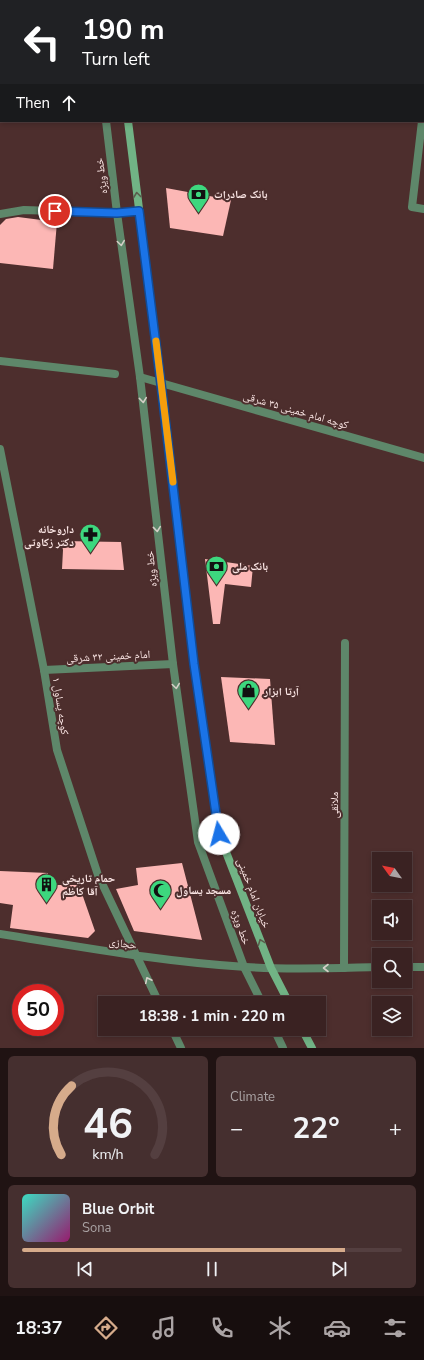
<!DOCTYPE html>
<html lang="en">
<head>
<meta charset="utf-8">
<style>
  body { margin:0; font-family:"Nunito Sans","Noto Naskh Arabic",sans-serif; background:#452f2f; color:#f1f3f6; height:100vh; display:flex; flex-direction:column; font-size:15px; white-space:nowrap }
  * { box-sizing:border-box; margin:0 }
  p { font-size:13px; color:#aba4a5 }
  .icon { flex:none; width:22px; height:22px; fill:none; stroke:currentColor; stroke-width:2; stroke-linecap:round; stroke-linejoin:round }
  .map { position:relative; height:1048px; overflow:hidden }
  .sheet { display:flex; flex-direction:column; gap:8px; padding:8px; background:#201313; flex:1 }
  .sheet>* { flex:none }
  .banner { position:absolute; left:0px; top:0px; width:424px; height:122px; box-shadow:0 2px 6px #0003,0 0 0 1px #543f40; background:#202124; color:#fff; overflow:hidden }
  .needle { width:26px; rotate:303deg }
  .controls { position:absolute; left:372px; top:852px; display:grid; gap:8px }
  .controls a { display:grid; place-items:center; width:40px; height:40px; border-radius:0px; background:#3a2222; box-shadow:0 2px 6px #0003,0 0 0 1px #543f40; font-size:20px }
  .speed { position:absolute; left:12px; top:984px; display:flex; gap:8px; font-size:20px; font-weight:700; text-align:center }
  .speed>* { display:grid; place-content:center; width:52px; height:52px; border-radius:50%; background:#3a2222; box-shadow:0 2px 6px #0003,0 0 0 1px #543f40; line-height:1 }
  .speed .limit { border:6px solid #d22; background:#fff; color:#111 }
  .pin { position:absolute; display:grid; place-items:center; width:34px; height:34px; color:#fff; margin:-17px; border:2px solid #fff; border-radius:50%; box-shadow:0 1px 4px #0007 }
  .me { position:absolute; width:44px; margin:-22px; rotate:352deg; stroke-linejoin:round; filter:drop-shadow(0 0 3px #0008) }
  .turn { display:flex; align-items:center; gap:14px; height:84px; padding:0 16px; font-size:18px }
  .turn .icon { width:52px; height:52px; stroke-width:2.5 }
  .turn b { display:block; font-size:28px; line-height:34px }
  .then { display:flex; align-items:center; height:38px; padding:0 16px; background:#0003; gap:8px; font-size:15px }
  .big { font-size:30px; font-weight:700; line-height:1.1 }
  .sheet .card { flex:1; display:flex; flex-direction:column; justify-content:center; gap:6px; min-width:0; padding:0 14px; border-radius:6px; background:#452f2f }
  .sheet .dial { align-items:center; gap:0 }
  .dial svg { height:104px; overflow:visible; fill:none; stroke:#543f40; stroke-width:7; stroke-linecap:round; text-anchor:middle }
  .dial text { fill:#f1f3f6; stroke:none }
  .song { display:flex; align-items:center; gap:12px }
  .cover { width:48px; height:48px; border-radius:6px; background:linear-gradient(135deg,hsl(170 70% 55%),hsl(320 70% 35%)) }
  .played { height:4px; border-radius:2px; background:linear-gradient(90deg,#d6ab8b 85%,#543f40 85%) }
  .keys { display:flex; justify-content:space-around; direction:ltr }
  .heat { display:flex; justify-content:space-between; align-items:center; font-size:22px; direction:ltr }
  .sheet .tiles { flex:1; display:grid; gap:8px; grid-template-columns:1fr 1fr }
  .card:last-child { grid-column:span 2 }
  .trip { position:absolute; left:98px; top:996px; width:228px; height:40px; border-radius:0px; background:#3a2222; box-shadow:0 2px 6px #0003,0 0 0 1px #543f40; font-weight:700; line-height:40px; text-align:center }
  .dock { display:flex; height:64px; justify-content:space-around; align-items:center; background:#170e0e; color:#aba4a5 }
  .dock .icon { width:28px; height:28px }
  .dock .selected { color:#d6ab8b }
  .dock b { font-size:18px; color:#f1f3f6 }
  .map>svg:first-child { display:block }
</style>
</head>
<body>
<div class="map">
<svg width="424" height="1048" viewBox="0 0 424 1048">
  <rect width="100%" height="100%" fill="#4d2e2d"/>
  <g fill="#fcb7b5">
    <polygon points="166,188 231,200 223,236 170,228"/>
    <polygon points="18,217 57,222 53,269 0,263 0,225 6,219"/>
    <polygon points="61,541 121,542 124,570 62,569 63,550"/>
    <polygon points="205,559 253,566 251,587 225,584 220,624 213,624"/>
    <polygon points="221,677 270,679 275,745 230,742"/>
    <polygon points="182,863 202,940 134,931 116,889 138,885 136,868"/>
    <polygon points="0,871 48,873 48,885 79,885 95,931 88,938 10,928 13,905 0,903"/>
  </g>
  <g fill="none" stroke-linecap="round" stroke-linejoin="round">
    <g stroke="#5e876a" stroke-width="8">
      <polyline points="91,0 91,1"/>
      <polyline points="106,121 117,213 140,377 173,664 198,842 244,967 262,1003"/>
      <polyline points="44,670 173,664"/>
      <polyline points="274,1029 283,1048"/>
    </g>
    <g stroke="#5e876a" stroke-width="8">
      <polyline points="348,1 348,0"/>
      <polyline points="423,34 424,35"/>
      <polyline points="423,112 424,81"/>
      <polyline points="422,121 412,207 424,209"/>
      <polyline points="0,214 24,210 117,213 139,211"/>
      <polyline points="0,361 115,374"/>
      <polyline points="140,377 424,458"/>
      <polyline points="0,449 44,670 57,750 98,875 159,1003"/>
      <path d="M0 934C82 947 163 962 246 967 290 970 335 968 379 967"/>
      <polyline points="405,967 424,967"/>
      <polyline points="344,968 345,643"/>
      <polyline points="172,1029 181,1048"/>
    </g>
    <g stroke="#71b385" stroke-width="8">
      <polyline points="113,0 114,1"/>
      <polyline points="128,121 161,384 194,664 219,834 271,968 289,1003"/>
      <polyline points="302,1029 312,1048"/>
    </g>
  </g>
  <defs><path id="oneway-chevron" d="M-2-3.5L2.5 0L-2 3.5" fill="none" stroke-width="1.6" stroke-linecap="round" stroke-linejoin="round"/></defs>
  <g stroke="#5a5d4c">
    <use href="#oneway-chevron" transform="translate(137 195) rotate(-97)"/>
    <use href="#oneway-chevron" transform="translate(261 942) rotate(-111)"/>
  </g>
  <g stroke="#d4cfc7">
    <use href="#oneway-chevron" transform="translate(121 243) rotate(82)"/>
    <use href="#oneway-chevron" transform="translate(143 400) rotate(84)"/>
    <use href="#oneway-chevron" transform="translate(157 529) rotate(84)"/>
    <use href="#oneway-chevron" transform="translate(176 686) rotate(82)"/>
    <use href="#oneway-chevron" transform="translate(326 968) rotate(180)"/>
    <use href="#oneway-chevron" transform="translate(148 980) rotate(-116)"/>
  </g>
  <g fill="none" stroke-linecap="round" stroke-linejoin="round">
    <defs>
      <polyline id="route" points="55,211 117,213 139,211 161,384 194,664 219,834"/>
    </defs>
    <use href="#route" stroke="#114b97" stroke-width="10"/>
    <use href="#route" stroke="#1a73e8" stroke-width="7"/>
    <polyline stroke="#f59e0b" stroke-width="7" points="156,341 173,482"/>
  </g>
  <defs>
    <symbol id="bank-pin" viewBox="-11 -11 22 30"><path d="M0 17L-7.5 6A9.5 9.5 0 1 1 7.5 6Z" fill="#3dd77e" stroke="#4d2e2d"/><path d="M-6-4H6V4H-6ZM0-2.3a2.3 2.3 0 1 0 0 4.6a2.3 2.3 0 1 0 0-4.6Z" fill="#111"/></symbol>
    <symbol id="pharmacy-pin" viewBox="-11 -11 22 30"><path d="M0 17L-7.5 6A9.5 9.5 0 1 1 7.5 6Z" fill="#3dd77e" stroke="#4d2e2d"/><path d="M-2-6h4v4h4v4h-4v4h-4v-4h-4v-4h4Z" fill="#111"/></symbol>
    <symbol id="shop-pin" viewBox="-11 -11 22 30"><path d="M0 17L-7.5 6A9.5 9.5 0 1 1 7.5 6Z" fill="#3dd77e" stroke="#4d2e2d"/><path d="M-5-2.5h2.3a2.7 3.5 0 0 1 5.4 0H5L5.5 6h-11ZM-1.5-2.5h3a1.5 2.3 0 0 0-3 0Z" fill="#111"/></symbol>
    <symbol id="building-pin" viewBox="-11 -11 22 30"><path d="M0 17L-7.5 6A9.5 9.5 0 1 1 7.5 6Z" fill="#3dd77e" stroke="#4d2e2d"/><path d="M-4-6H4V6H1V3H-1V6H-4ZM-2.5-4.3h1.7v1.8h-1.7ZM.8-4.3h1.7v1.8H.8ZM-2.5-1h1.7V.8h-1.7ZM.8-1h1.7V.8H.8Z" fill="#111"/></symbol>
    <symbol id="mosque-pin" viewBox="-11 -11 22 30"><path d="M0 17L-7.5 6A9.5 9.5 0 1 1 7.5 6Z" fill="#3dd77e" stroke="#4d2e2d"/><path d="M3.5-4.9A6 6 0 1 0 3.5 4.9A5 5 0 1 1 3.5-4.9Z" fill="#111"/></symbol>
  </defs>
  <g fill-rule="evenodd">
    <use href="#bank-pin" x="186" y="182" width="25" height="34"/>
    <use href="#pharmacy-pin" x="78" y="522" width="25" height="34"/>
    <use href="#bank-pin" x="204" y="554" width="25" height="34"/>
    <use href="#shop-pin" x="236" y="678" width="25" height="34"/>
    <use href="#building-pin" x="34" y="872" width="25" height="34"/>
    <use href="#mosque-pin" x="148" y="878" width="25" height="34"/>
  </g>
  <g text-anchor="middle" stroke-width="4" stroke-linejoin="round" paint-order="stroke">
    <g font-size="11" fill="#fce7e6" stroke="#4d2e2d">
      <text transform="translate(101 176) rotate(-97)" y="4">خط ویژه</text>
      <text transform="translate(296 410) rotate(16)" y="4">کوچه امام خمینی ۳۵ شرقی</text>
      <text transform="translate(151 569) rotate(-96)" y="4">خط ویژه</text>
      <text transform="translate(108 656) rotate(-3)" y="4">امام خمینی ۳۲ شرقی</text>
      <text transform="translate(61 706) rotate(81)" y="4">کوچه یساول ۱</text>
      <text transform="translate(334 805) rotate(-90)" y="4">ملانقی</text>
      <text transform="translate(254 893) rotate(69)" y="4">خیابان امام خمینی</text>
      <text transform="translate(241 927) rotate(70)" y="4">خط ویژه</text>
      <text transform="translate(123 943) rotate(9)" y="4">حجازی</text>
    </g>
    <g font-size="11" font-weight="bold" fill="#fce7e6" stroke="#4d2e2d" text-anchor="start">
      <text x="214" y="198">بانک صادرات</text>
      <text x="74" y="533" text-anchor="end">داروخانه<tspan x="74" dy="13">دکتر زکاوتی</tspan></text>
      <text x="232" y="570">بانک ملی</text>
      <text x="264" y="695">آرتا ابزار</text>
      <text x="62" y="882">حمام تاریخی<tspan x="62" dy="13">آقا کاظم</tspan></text>
      <text x="176" y="894">مسجد یساول</text>
    </g>
  </g>
</svg>
<div class="controls">
<a><svg class="needle" viewBox="-14 -14 28 28"><path d="M0-13l5 13h-10z" fill="#e53935"/><path d="M0 13l5-13h-10z" fill="#aba4a5"/></svg></a>
<a><svg class="icon" aria-label="sound" viewBox="0 0 24 24"><path d="M4 9h4l5-4v14l-5-4H4zM17 9q2 3 0 6"/></svg></a>
<a><svg class="icon" aria-label="search" viewBox="0 0 24 24"><circle cx="10" cy="10" r="6"/><path d="M15 15l6 6"/></svg></a>
<a><svg class="icon" aria-label="layers" viewBox="0 0 24 24"><path d="M12 4l9 5-9 5-9-5zM3 14l9 5 9-5"/></svg></a>
</div>
<div class="speed"><div class="limit">50</div></div>
<div class="pin" style="left:55px;top:211px;background:#d93025"><svg class="icon" aria-label="arrive" viewBox="0 0 24 24"><path d="M6 21V4h12l-3 4 3 4H6"/></svg></div>
<svg class="me" style="left:219px;top:834px" viewBox="-20 -20 40 40"><circle r="19" fill="#fff"/><path d="M0-13L10 11 0 6-10 11z" fill="#1a73e8"/></svg>
<div class="trip">18:38 · 1 min · 220 m</div>
<div class="banner">
<div class="turn"><svg class="icon" aria-label="left" viewBox="0 0 24 24"><path d="M17 20v-9H6M10 6l-5 5 5 5"/></svg><div><b>190 m</b>Turn left</div></div>
<div class="then">Then<svg class="icon" aria-label="ahead" viewBox="0 0 24 24"><path d="M12 20V5M6 11l6-6 6 6"/></svg></div>
</div>
</div>
<section class="sheet">
<div class="tiles">
<div class="card dial"><svg viewBox="0 0 100 80">
<path d="M14 69A42 42 0 1 1 86 69"/>
<path d="M14 69A42 42 0 0 1 22 16" stroke="#d6ab8b"/>
<text x="50" y="56" font-size="32" font-weight="700">46</text>
<text x="50" y="72" font-size="11">km/h</text>
</svg></div>
<div class="card"><p>Climate</p>
<div class="heat"><a>−</a><b class="big">22°</b><a>+</a></div>
</div>
<div class="card">
<div class="song"><i class="cover"></i><div><b>Blue Orbit</b><p>Sona</p></div></div>
<div class="played"></div>
<div class="keys"><svg class="icon" aria-label="previous" viewBox="0 0 24 24"><path d="M18 5L8 12l10 7zM5 5v14"/></svg><svg class="icon" aria-label="pause" viewBox="0 0 24 24"><path d="M8 5v14M16 5v14"/></svg><svg class="icon" aria-label="next" viewBox="0 0 24 24"><path d="M6 5l10 7-10 7zM19 5v14"/></svg></div>
</div>
</div>
</section>
<nav class="dock">
<b>18:37</b>
<svg class="icon selected" aria-label="directions" viewBox="0 0 24 24"><path d="M12 3l9 9-9 9-9-9zM9 14v-3h6M13 9l2 2-2 2"/></svg>
<svg class="icon" aria-label="music" viewBox="0 0 24 24"><path d="M9 18V5l10-2v13"/><circle cx="6" cy="18" r="3"/><circle cx="16" cy="16" r="3"/></svg>
<svg class="icon" aria-label="phone" viewBox="0 0 24 24"><path d="M5 4h4l2 5-3 2q2 4 5 5l2-3 5 2v4C11 20 4 13 5 4z"/></svg>
<svg class="icon" aria-label="climate" viewBox="0 0 24 24"><path d="M12 3v18M4 7l16 10M4 17L20 7"/></svg>
<svg class="icon" aria-label="car" viewBox="0 0 24 24"><path d="M5 17H2v-5l4-1 3-4h7l3 4 3 1v5h-3M9 17h6M6 11h13"/><circle cx="7" cy="17" r="2"/><circle cx="17" cy="17" r="2"/></svg>
<svg class="icon" aria-label="filters" viewBox="0 0 24 24"><path d="M4 7h16M4 17h16"/><circle cx="9" cy="7" r="2"/><circle cx="15" cy="17" r="2"/></svg>
</nav>
</body>
</html>
